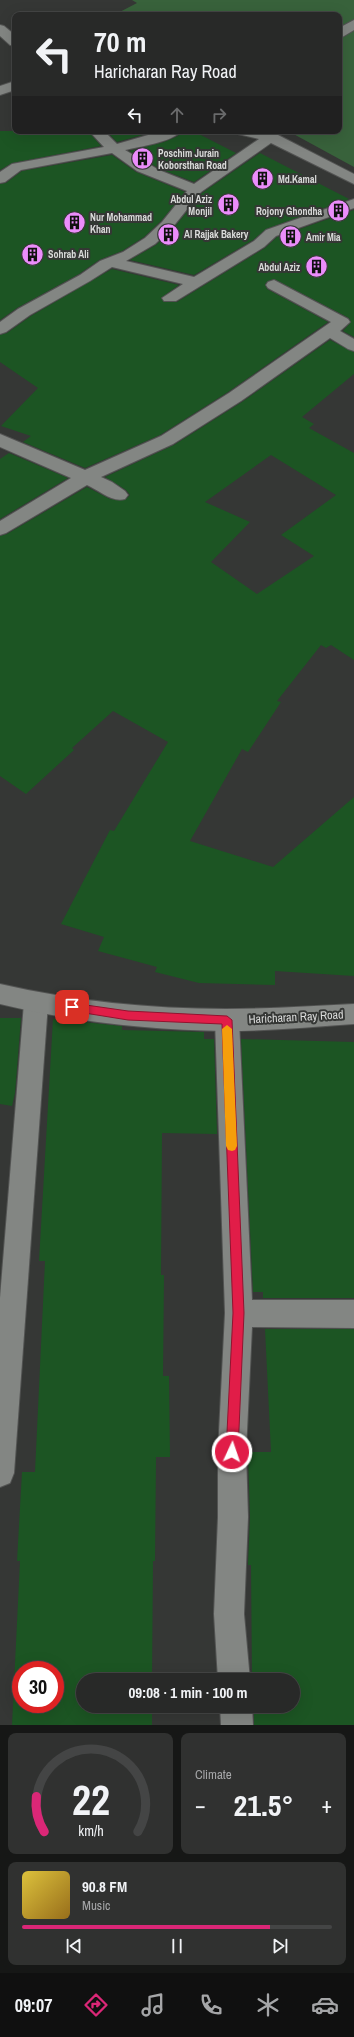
<!DOCTYPE html>
<html lang="en">
<head>
<meta charset="utf-8">
<style>
  body { margin:0; font-family:"Archivo Narrow",sans-serif; background:#303130; color:#f1f3f6; height:100vh; display:flex; flex-direction:column; font-size:15px; white-space:nowrap }
  * { box-sizing:border-box; margin:0 }
  p { font-size:13px; color:#a5a6a8 }
  .icon { flex:none; width:22px; height:22px; fill:none; stroke:currentColor; stroke-width:2; stroke-linecap:round; stroke-linejoin:round }
  .map { position:relative; height:1725px; overflow:hidden }
  .drawer { display:flex; flex-direction:column; gap:8px; padding:8px; background:#161716; flex:1 }
  .drawer>* { flex:none }
  .hud { position:absolute; left:12px; top:12px; width:330px; height:122px; border-radius:8px; box-shadow:0 4px 16px #0002,0 0 0 1px #444545; background:#282928; color:#f1f3f6; overflow:hidden }
  .speed { position:absolute; left:12px; top:1661px; display:flex; gap:8px; font-size:20px; font-weight:700; text-align:center }
  .speed>* { display:grid; place-content:center; width:52px; height:52px; border-radius:50%; background:#282928; box-shadow:0 4px 16px #0002,0 0 0 1px #444545; line-height:1 }
  .speed .limit { border:6px solid #d22; background:#fff; color:#111 }
  .pin { position:absolute; display:grid; place-items:center; width:34px; height:34px; color:#fff; margin:-17px; border-radius:8px; box-shadow:0 2px 6px #0006 }
  .me { position:absolute; width:44px; margin:-22px; rotate:3deg; stroke-linejoin:round; filter:drop-shadow(0 0 3px #0008) }
  .turn { display:flex; align-items:center; gap:14px; height:84px; padding:0 16px; font-size:18px }
  .turn .icon { width:52px; height:52px; stroke-width:2.5 }
  .turn b { display:block; font-size:28px; line-height:34px }
  .lanes { display:flex; align-items:center; height:38px; padding:0 16px; background:#0003; justify-content:center; gap:20px; direction:ltr }
  .lanes .off { opacity:.35 }
  .big { font-size:30px; font-weight:800; line-height:1.1 }
  .drawer .widget { flex:1; display:flex; flex-direction:column; justify-content:center; gap:6px; min-width:0; padding:0 14px; border-radius:8px; background:#303130 }
  .drawer .dial { align-items:center; gap:0 }
  .dial svg { height:104px; overflow:visible; fill:none; stroke:#444545; stroke-width:7; stroke-linecap:round; text-anchor:middle }
  .dial text { fill:#f1f3f6; stroke:none }
  .song { display:flex; align-items:center; gap:12px }
  .cover { width:48px; height:48px; border-radius:6px; background:linear-gradient(135deg,hsl(50 70% 55%),hsl(40 70% 35%)) }
  .played { height:4px; border-radius:2px; background:linear-gradient(90deg,#db2777 80%,#444545 80%) }
  .keys { display:flex; justify-content:space-around; direction:ltr }
  .heat { display:flex; justify-content:space-between; align-items:center; font-size:22px; direction:ltr }
  .drawer .tiles { flex:1; display:grid; gap:8px; grid-template-columns:1fr 1fr }
  .widget:last-child { grid-column:span 2 }
  .trip { position:absolute; left:76px; top:1673px; width:224px; height:40px; border-radius:20px; background:#282928; box-shadow:0 4px 16px #0002,0 0 0 1px #444545; font-weight:800; line-height:40px; text-align:center }
  .tab-bar { display:flex; height:64px; justify-content:space-around; align-items:center; background:#101010; color:#a5a6a8 }
  .tab-bar .icon { width:28px; height:28px }
  .tab-bar .selected { color:#db2777 }
  .tab-bar b { font-size:18px; color:#f1f3f6 }
  .map>svg:first-child { display:block }
</style>
</head>
<body>
<div class="map">
<svg width="354" height="1725" viewBox="0 0 354 1725">
  <rect width="100%" height="100%" fill="#353735"/>
  <polygon fill="#38623b" points="132,0 354,0 354,167 288,131 339,131 339,15 114,15 137,3"/>
  <g fill="#1c5523" fill-rule="evenodd">
    <polygon points="0,131 88,131 101,146 12,163 0,170"/>
    <polygon points="106,131 157,131 117,142"/>
    <polygon points="182,131 193,131 236,153 194,182 160,169 129,151 164,142 178,136"/>
    <polygon points="260,153 349,199 266,229 253,240 194,275 130,260 156,245 173,229 202,193"/>
    <polygon points="112,155 136,172 185,192 161,221 144,237 122,251 99,260 79,274 17,308 0,320 0,184 6,183 22,171"/>
    <polygon points="354,210 354,337 343,331 351,322 349,318 274,279 268,281 265,284 267,289 328,322 228,392 160,435 85,468 23,442 31,436 1,426 38,388 0,362 0,335 7,333 31,316 112,269 179,285 161,298 164,302 177,302 265,248 277,237"/>
    <path d="M330 340 354 352V374L302 417 314 424 309 428 354 453V660L331 645 326 648 321 645 277 701 281 702 248 752 242 749 190 841 273 867 354 797V976L275 971V985L199 983 155 972 157 967 98 951 104 937 61 924 110 830 114 831 168 742 113 711 72 748 74 750 26 794 0 776V536L7 534 87 487 110 499 125 500 130 495 126 490 105 477 174 445 242 402ZM271 455 336 495 281 535 314 556 257 594 211 562 250 522 205 502Z"/>
    <polygon points="9,453 68,478 0,519 0,459"/>
    <polygon points="0,1018 21,1018 15,1093 12,1106 0,1104"/>
    <path d="M53 1019 122 1026V1030L204 1032V1039H214L217 1134 162 1133 161 1275H164L163 1376H169L170 1457H156L155 1561H153L152 1680H83V1706H152V1725H12L20 1561H17L22 1472H35L45 1261H39ZM21 1670H55V1704H21Z"/>
    <polygon points="241,1039 354,1042 354,1298 263,1298 263,1292 253,1292"/>
    <polygon points="265,1329 354,1329 354,1725 254,1725 254,1706 293,1706 293,1680 252,1680 251,1565 248,1565 250,1517 248,1452 271,1452"/>
  </g>
  <g fill="none" stroke-linecap="round" stroke-linejoin="round">
    <defs>
      <g id="street">
        <polygon points="354,20 354,30 339,39 339,28"/>
        <polygon points="0,25 4,26 15,35 15,46 10,45 0,36"/>
        <polygon points="15,81 15,90 0,95 0,86"/>
        <path d="M89 131H104L117 144 162 131H181C173 142 138 147 125 150L159 170 194 184 259 139 238 134 236 131H280L278 135 354 174V184L271 143 201 192 172 228 155 244 126 261 194 277 254 241 266 230 354 199V208L276 236 264 247 176 301H164L162 298 183 284 112 267 90 281 30 315 6 332 0 334V322L18 309 80 275 100 261 123 252 145 238 162 222 187 191 137 171 112 153 21 170 5 182 0 183V172L12 164 104 147Z"/>
        <path d="M274 280 348 319 350 322 340 331 354 339V351L348 349 330 338 241 401 173 444 101 477 112 482 125 491 128 495 125 499C112 503 99 490 87 485L6 533 0 535V521L71 478 0 447V434L85 470 161 436 229 393 331 322 268 288 266 285 268 282Z"/>
        <polygon points="36,993 44,996 48,1003 14,1473 10,1483 0,1487 0,1298 24,1003 28,996"/>
        <polygon points="227,1009 235,1013 239,1020 252,1300 354,1300 354,1328 252,1327 246,1452 248,1517 244,1614 250,1680 218,1680 214,1614 218,1517 218,1452 225,1313 215,1020 219,1013"/>
        <polygon points="220,1706 252,1706 253,1725 221,1725"/>
      </g>
      <path id="secondary" d="M0 984C74 1001 150 1009 226 1009 269 1009 311 1006 354 1004V1024C311 1027 269 1031 226 1031 150 1030 74 1022 0 1004Z"/>
    </defs>
    <use href="#street" stroke="#525352" stroke-width="2"/>
    <use href="#secondary" stroke="#525352" stroke-width="2"/>
    <use href="#street" fill="#838683" fill-rule="evenodd"/>
    <use href="#secondary" fill="#838683" fill-rule="evenodd"/>
  </g>
  <polygon fill="#e11d48" stroke="#92132f" points="72,1003 128,1011 227,1016 232,1020 244,1313 238,1452 237,1456 232,1458 228,1456 226,1452 233,1313 222,1024 128,1020 72,1011 67,1007"/>
  <polygon fill="#f59e0b" points="227,1025 232,1029 237,1146 235,1150 232,1151 228,1150 226,1146 222,1029"/>
  <defs>
    <symbol id="building-disc" viewBox="-11 -11 22 22"><circle r="9.5" fill="#eb8dfb" stroke="#353735"/><path d="M-4-6H4V6H1V3H-1V6H-4ZM-2.5-4.3h1.7v1.8h-1.7ZM.8-4.3h1.7v1.8H.8ZM-2.5-1h1.7V.8h-1.7ZM.8-1h1.7V.8H.8Z" fill="#111"/></symbol>
  </defs>
  <g fill-rule="evenodd">
    <use href="#building-disc" x="130" y="146" width="25" height="25"/>
    <use href="#building-disc" x="250" y="166" width="25" height="25"/>
    <use href="#building-disc" x="216" y="192" width="25" height="25"/>
    <use href="#building-disc" x="326" y="198" width="25" height="25"/>
    <use href="#building-disc" x="62" y="210" width="25" height="25"/>
    <use href="#building-disc" x="156" y="222" width="25" height="25"/>
    <use href="#building-disc" x="278" y="224" width="25" height="25"/>
    <use href="#building-disc" x="20" y="242" width="25" height="25"/>
    <use href="#building-disc" x="304" y="254" width="25" height="25"/>
  </g>
  <g text-anchor="middle" stroke-width="4" stroke-linejoin="round" paint-order="stroke">
    <g font-size="10" font-weight="bold" fill="#dadbda" stroke="#353735" text-anchor="start">
      <text x="158" y="157">Poschim Jurain<tspan x="158" dy="12">Koborsthan Road</tspan></text>
      <text x="278" y="183">Md.Kamal</text>
      <text x="212" y="203" text-anchor="end">Abdul Aziz<tspan x="212" dy="12">Monjil</tspan></text>
      <text x="322" y="215" text-anchor="end">Rojony Ghondha</text>
      <text x="90" y="221">Nur Mohammad<tspan x="90" dy="12">Khan</tspan></text>
      <text x="184" y="238">Al Rajjak Bakery</text>
      <text x="306" y="241">Amir Mia</text>
      <text x="48" y="258">Sohrab Ali</text>
      <text x="300" y="271" text-anchor="end">Abdul Aziz</text>
    </g>
    <g font-size="12" fill="#dadbda" stroke="#353735">
      <text transform="translate(296 1017) rotate(-3)" y="4">Haricharan Ray Road</text>
    </g>
  </g>
</svg>
<div class="speed"><div class="limit">30</div></div>
<div class="pin" style="left:72px;top:1007px;background:#d93025"><svg class="icon" aria-label="arrive" viewBox="0 0 24 24"><path d="M6 21V4h12l-3 4 3 4H6"/></svg></div>
<svg class="me" style="left:232px;top:1452px" viewBox="-20 -20 40 40"><circle r="17" fill="#e11d48" stroke="#fff" stroke-width="3"/><path d="M0-11L8 9 0 5-8 9z" fill="#fff"/></svg>
<div class="trip">09:08 · 1 min · 100 m</div>
<div class="hud">
<div class="turn"><svg class="icon" aria-label="left" viewBox="0 0 24 24"><path d="M17 20v-9H6M10 6l-5 5 5 5"/></svg><div><b>70 m</b>Haricharan Ray Road</div></div>
<div class="lanes"><svg class="icon" aria-label="left" viewBox="0 0 24 24"><path d="M17 20v-9H6M10 6l-5 5 5 5"/></svg><svg class="icon off" aria-label="ahead" viewBox="0 0 24 24"><path d="M12 20V5M6 11l6-6 6 6"/></svg><svg class="icon off" aria-label="right" viewBox="0 0 24 24"><path d="M7 20v-9h11M14 6l5 5-5 5"/></svg></div>
</div>
</div>
<section class="drawer">
<div class="tiles">
<div class="widget dial"><svg viewBox="0 0 100 80">
<path d="M14 69A42 42 0 1 1 86 69"/>
<path d="M14 69A42 42 0 0 1 8 42" stroke="#db2777"/>
<text x="50" y="56" font-size="32" font-weight="700">22</text>
<text x="50" y="72" font-size="11">km/h</text>
</svg></div>
<div class="widget"><p>Climate</p>
<div class="heat"><a>−</a><b class="big">21.5°</b><a>+</a></div>
</div>
<div class="widget">
<div class="song"><i class="cover"></i><div><b>90.8 FM</b><p>Music</p></div></div>
<div class="played"></div>
<div class="keys"><svg class="icon" aria-label="previous" viewBox="0 0 24 24"><path d="M18 5L8 12l10 7zM5 5v14"/></svg><svg class="icon" aria-label="pause" viewBox="0 0 24 24"><path d="M8 5v14M16 5v14"/></svg><svg class="icon" aria-label="next" viewBox="0 0 24 24"><path d="M6 5l10 7-10 7zM19 5v14"/></svg></div>
</div>
</div>
</section>
<nav class="tab-bar">
<b>09:07</b>
<svg class="icon selected" aria-label="directions" viewBox="0 0 24 24"><path d="M12 3l9 9-9 9-9-9zM9 14v-3h6M13 9l2 2-2 2"/></svg>
<svg class="icon" aria-label="music" viewBox="0 0 24 24"><path d="M9 18V5l10-2v13"/><circle cx="6" cy="18" r="3"/><circle cx="16" cy="16" r="3"/></svg>
<svg class="icon" aria-label="phone" viewBox="0 0 24 24"><path d="M5 4h4l2 5-3 2q2 4 5 5l2-3 5 2v4C11 20 4 13 5 4z"/></svg>
<svg class="icon" aria-label="climate" viewBox="0 0 24 24"><path d="M12 3v18M4 7l16 10M4 17L20 7"/></svg>
<svg class="icon" aria-label="car" viewBox="0 0 24 24"><path d="M5 17H2v-5l4-1 3-4h7l3 4 3 1v5h-3M9 17h6M6 11h13"/><circle cx="7" cy="17" r="2"/><circle cx="17" cy="17" r="2"/></svg>
</nav>
</body>
</html>
